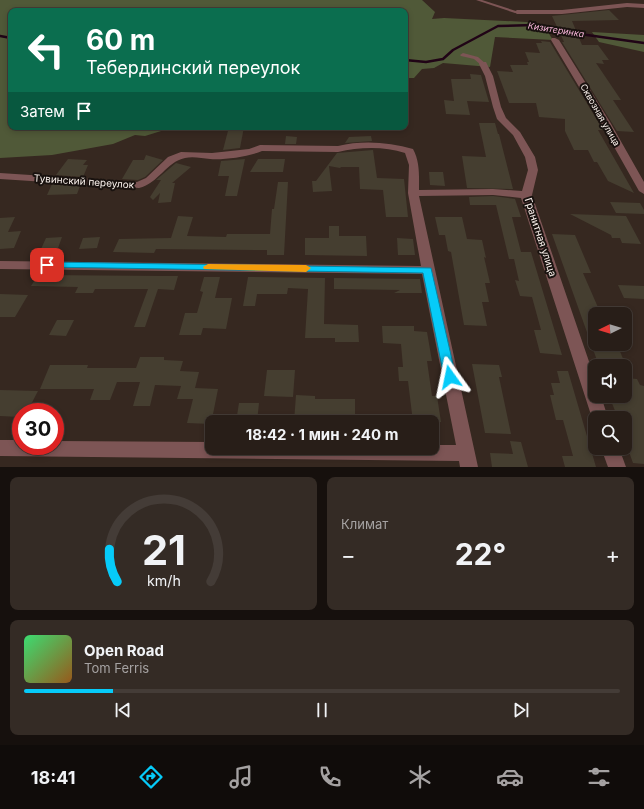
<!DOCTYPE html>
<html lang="ru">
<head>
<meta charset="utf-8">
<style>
  body { margin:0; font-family:Inter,sans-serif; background:#342b25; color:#f1f3f6; height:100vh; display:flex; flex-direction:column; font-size:15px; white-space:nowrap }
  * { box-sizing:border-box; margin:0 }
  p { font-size:13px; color:#a5a2a2 }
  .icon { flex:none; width:22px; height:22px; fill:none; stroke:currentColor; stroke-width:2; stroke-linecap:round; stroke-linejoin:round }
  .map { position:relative; height:467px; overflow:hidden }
  .sheet { display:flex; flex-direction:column; gap:10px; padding:10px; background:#16100d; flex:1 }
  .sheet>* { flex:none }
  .guide { position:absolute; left:8px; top:8px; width:400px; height:122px; border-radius:8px; box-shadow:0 2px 6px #0003,0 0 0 1px #443c37; background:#0b6e4f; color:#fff; overflow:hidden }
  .needle { width:26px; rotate:265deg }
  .buttons { position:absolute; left:588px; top:307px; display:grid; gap:8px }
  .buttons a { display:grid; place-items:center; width:44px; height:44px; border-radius:8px; background:#281e18; box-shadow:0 2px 6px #0003,0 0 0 1px #443c37; font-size:20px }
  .speed { position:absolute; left:12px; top:403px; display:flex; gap:8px; font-size:20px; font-weight:700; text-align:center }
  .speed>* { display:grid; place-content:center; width:52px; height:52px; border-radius:50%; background:#281e18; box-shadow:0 2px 6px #0003,0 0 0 1px #443c37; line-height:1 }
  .speed .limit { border:6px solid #d22; background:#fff; color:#111 }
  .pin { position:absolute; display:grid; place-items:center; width:34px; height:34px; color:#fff; margin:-17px; border-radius:8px; box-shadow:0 2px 6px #0006 }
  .me { position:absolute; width:44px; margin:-22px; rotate:348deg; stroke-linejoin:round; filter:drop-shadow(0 0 3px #0008) }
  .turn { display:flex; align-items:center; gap:14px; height:84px; padding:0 12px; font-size:18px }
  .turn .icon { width:52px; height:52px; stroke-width:2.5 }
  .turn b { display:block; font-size:28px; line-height:34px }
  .then { display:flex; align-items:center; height:38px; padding:0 12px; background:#0003; gap:8px; font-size:15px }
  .big { font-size:30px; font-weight:700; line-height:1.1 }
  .sheet .widget { flex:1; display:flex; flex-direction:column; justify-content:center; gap:6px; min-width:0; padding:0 14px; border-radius:8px; background:#342b25 }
  .sheet .dial { align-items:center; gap:0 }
  .dial svg { height:104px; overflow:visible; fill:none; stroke:#443c37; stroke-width:7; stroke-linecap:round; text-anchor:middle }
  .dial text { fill:#f1f3f6; stroke:none }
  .song { display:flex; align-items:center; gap:12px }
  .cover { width:48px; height:48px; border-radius:6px; background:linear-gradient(135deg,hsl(140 70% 55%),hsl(30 70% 35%)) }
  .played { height:4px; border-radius:2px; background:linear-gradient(90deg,#06cbf9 15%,#443c37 15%) }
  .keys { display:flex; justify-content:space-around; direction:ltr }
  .heat { display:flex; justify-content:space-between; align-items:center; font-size:22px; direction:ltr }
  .sheet .tiles { flex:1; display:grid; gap:10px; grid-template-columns:1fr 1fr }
  .widget:last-child { grid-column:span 2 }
  .trip { position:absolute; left:205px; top:415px; width:234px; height:40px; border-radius:8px; background:#281e18; box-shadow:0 2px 6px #0003,0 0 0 1px #443c37; font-weight:700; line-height:40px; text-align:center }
  .dock { display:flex; height:64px; justify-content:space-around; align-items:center; background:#100c0a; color:#a5a2a2 }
  .dock .icon { width:28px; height:28px }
  .dock .current { color:#06cbf9 }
  .dock b { font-size:18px; color:#f1f3f6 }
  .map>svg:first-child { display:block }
</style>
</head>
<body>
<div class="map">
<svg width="644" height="467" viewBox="0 0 644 467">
  <rect width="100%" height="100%" fill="#362820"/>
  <g fill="#505938">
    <polygon points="0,0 422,0 435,12 432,19 444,18 527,22 544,26 553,40 495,37 490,67 443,63 434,68 422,69 414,78 405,78 405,11 11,11 11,127 174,127 145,136 135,135 113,144 52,155 0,158"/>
    <polygon points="592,32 644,35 644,52 599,42"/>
  </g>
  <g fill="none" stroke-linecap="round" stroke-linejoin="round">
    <g stroke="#200416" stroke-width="2.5">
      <polyline points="573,33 644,43"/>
      <polyline points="0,36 11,38"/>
      <polyline points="405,60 426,62 443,59 453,50 498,26 534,25 564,32"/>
    </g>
  </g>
  <g fill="#453e30">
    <polygon points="609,10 619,20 572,21 582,45 598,45 609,60 602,60 604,64 596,63 621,100 613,100 634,132 617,131 562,42 564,42 552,16"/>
    <polygon points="541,41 550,42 603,130 598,130 634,193 608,181 597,162 594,162 588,150 574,150 565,131 565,119 539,117 536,103 509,103 497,71 513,72 510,65 528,65 527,62 529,62 525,52 540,53 536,43 542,43"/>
    <polygon points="470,74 481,75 489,102 467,101 470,115 446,114 444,100 454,101 451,79 471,79"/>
    <polygon points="479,123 495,123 498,134 499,134 513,189 467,188 462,156 486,157"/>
    <polygon points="229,127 244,127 240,148 223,150"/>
    <polygon points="286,136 297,137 296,144 285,144"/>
    <polygon points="371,136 372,141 345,143 349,137"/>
    <polygon points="373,150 377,178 404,179 408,217 386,217 383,190 360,189 359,167 341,167 340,168 329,166 332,191 313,192 312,181 316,181 337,153"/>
    <polygon points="146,155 163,160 145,177 138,180 122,179 133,160 144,160"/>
    <polygon points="68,159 87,160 83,165 88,165 83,177 56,175"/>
    <polygon points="245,159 237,196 225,196 229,176 218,176 221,161"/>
    <polygon points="258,159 285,159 283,172 250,172"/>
    <polygon points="176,163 191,167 172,183 175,183 171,202 158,203 160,193 153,200 150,197 161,180 156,180"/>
    <polygon points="429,172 443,172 445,186 430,185"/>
    <polygon points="278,182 288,182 284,255 267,255 267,250 156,249 154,253 113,252 119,239 171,238 178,216 193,217 187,236 226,237 227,234 270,234 272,209 274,209"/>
    <polygon points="52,184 80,186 77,194 47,195"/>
    <polygon points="493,196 515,199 521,217 512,217 521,252 531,252 562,355 540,353 534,330 541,330 532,297 520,296 515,280 519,281 514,259 509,259 496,205 470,205 469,197"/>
    <polygon points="610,202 640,203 644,210 644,214 616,213"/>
    <polygon points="570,214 626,216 641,244 622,243 620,238 612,238 611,235"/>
    <polygon points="15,217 8,232 21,231 14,248 0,249 0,218"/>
    <polygon points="435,217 462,217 467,239 482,240 486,258 484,257 490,283 485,283 489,302 482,302 487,326 464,325 451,252 448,251 445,235 439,235"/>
    <polygon points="329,226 339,226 339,236 366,236 367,256 305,255 305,238 329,238"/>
    <polygon points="552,234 575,235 591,273 583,273 600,312 595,312 595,344 617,344 626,366 599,366"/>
    <polygon points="62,237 58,248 41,249 46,238"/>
    <polygon points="100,237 97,248 79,249 83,238"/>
    <polygon points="397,238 413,239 415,255 398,255"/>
    <polygon points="38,275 164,276 178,276 174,290 158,289 145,327 134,327 148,289 95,289 93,293 75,293 78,287 31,286"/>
    <polygon points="204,277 220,277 215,298 232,298 226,329 203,328 201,335 179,335 185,313 197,313 203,292 200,291"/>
    <polygon points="248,277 325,278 324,324 358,325 359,342 335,342 335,338 305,338 308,289 288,288 287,294 257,294 255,306 243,306"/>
    <polygon points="334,278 420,279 422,293 394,293 400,290 334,289"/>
    <polygon points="618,285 644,286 644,299 624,298"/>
    <polygon points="0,294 28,295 15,317 0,317"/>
    <polygon points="57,320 74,320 66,336 49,335"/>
    <polygon points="382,326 414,326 414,331 427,332 432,361 427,361 432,396 437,396 441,422 413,422 408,381 399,381 398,367 403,367 401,344 383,343"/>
    <polygon points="140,357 164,357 164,360 183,361 180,371 199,372 195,388 218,389 211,424 187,423 193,399 177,399 181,386 155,385 150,406 133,406 140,382 117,382 110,400 90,400 94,389 40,389 50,365 88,365 87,368 136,368"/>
    <polygon points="472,364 499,365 502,377 499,377 511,434 485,433"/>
    <polygon points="267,370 295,370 293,397 264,396"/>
    <polygon points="557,371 568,371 596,467 565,467 562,456 573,456 563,420 556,420 550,395 554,395 551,383 560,383"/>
    <polygon points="625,378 637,379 640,385 644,386 644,464 633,463 625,441 625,418 618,418 609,396 625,396"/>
    <polygon points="0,390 38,391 27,412 21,412 21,417 0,416"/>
    <polygon points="296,395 315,396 315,399 355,399 355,422 294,422"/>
    <polygon points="239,403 259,403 257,422 236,422"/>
    <polygon points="510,441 521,442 528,467 492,467 490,453 513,454"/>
  </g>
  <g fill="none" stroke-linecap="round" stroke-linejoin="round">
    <g fill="#7d5555" fill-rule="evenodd">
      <polygon points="476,0 482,0 519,12 515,13"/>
      <polygon points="463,53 478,57 486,64 481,65 474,59 461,56 460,55"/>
    </g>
    <g fill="#7d5555" fill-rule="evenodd">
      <polygon points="627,3 644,4 644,8 627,7 562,14 517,14 514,12 517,10 562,10"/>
      <polygon points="552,38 555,38 559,40 610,122 644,182 644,194 639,191 600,122 551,40"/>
      <path d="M480 62H486L493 76 501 107 506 118 520 132 535 157 538 170 532 195 595 379V396H601L608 418H595V423L592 418 521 198 493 195 419 196 478 467H460L459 461 0 456V440H21V446H55V441L212 442V448H432V445H456L422 274 0 269V261L421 266 408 193 409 165 405 153C384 146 359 147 338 152L262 151C248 157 224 160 210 159 202 158 192 156 185 158 166 162 159 183 139 188L0 179V173L137 182 146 178 168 157 181 152 212 153 249 149 260 145 338 146C362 140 389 142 413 149 420 162 419 175 419 190L493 189 522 191 528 170 525 157 513 135 497 119 493 107 485 76 479 64Z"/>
      <polygon points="601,448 619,448 626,467 608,467"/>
    </g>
  </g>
  <polygon fill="#06cbf9" stroke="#0484a2" points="47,262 431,268 456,377 454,380 450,382 446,380 444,377 423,273 43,267 42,265 43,263"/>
  <polygon fill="#f59e0b" points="208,264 306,265 311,268 306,272 204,269 203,267"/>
  <g text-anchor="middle" stroke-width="4" stroke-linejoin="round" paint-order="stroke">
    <g font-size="9" font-style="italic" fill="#f1b0d4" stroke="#19120f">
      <text transform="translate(556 30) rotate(9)" y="3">Кизитеринка</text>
    </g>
    <g font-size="9" fill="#faf1ec" stroke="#19120f">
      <text transform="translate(600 115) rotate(60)" y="3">Сквозная улица</text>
    </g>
    <g font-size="10" fill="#faf1ec" stroke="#19120f">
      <text transform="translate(84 181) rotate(4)" y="4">Тувинский переулок</text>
      <text transform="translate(541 237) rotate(72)" y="4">Гранитная улица</text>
    </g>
  </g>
</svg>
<div class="buttons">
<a><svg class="needle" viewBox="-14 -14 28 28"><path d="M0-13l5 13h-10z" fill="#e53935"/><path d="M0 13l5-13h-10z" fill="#a5a2a2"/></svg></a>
<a><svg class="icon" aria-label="sound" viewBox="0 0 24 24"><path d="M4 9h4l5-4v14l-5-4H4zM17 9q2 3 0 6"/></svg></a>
<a><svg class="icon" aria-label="search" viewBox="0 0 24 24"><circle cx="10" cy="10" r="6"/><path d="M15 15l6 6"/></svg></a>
</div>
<div class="speed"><div class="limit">30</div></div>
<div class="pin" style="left:47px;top:265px;background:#d93025"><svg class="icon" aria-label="arrive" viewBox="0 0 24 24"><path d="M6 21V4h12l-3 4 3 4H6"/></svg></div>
<svg class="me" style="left:450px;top:377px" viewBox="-20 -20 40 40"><path d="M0-17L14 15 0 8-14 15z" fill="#06cbf9" stroke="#fff" stroke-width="4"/></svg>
<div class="trip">18:42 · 1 мин · 240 m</div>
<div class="guide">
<div class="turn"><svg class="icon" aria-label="left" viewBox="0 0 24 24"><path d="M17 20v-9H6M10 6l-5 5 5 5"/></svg><div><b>60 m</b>Тебердинский переулок</div></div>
<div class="then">Затем<svg class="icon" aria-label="arrive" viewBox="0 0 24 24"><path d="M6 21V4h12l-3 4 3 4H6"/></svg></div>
</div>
</div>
<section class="sheet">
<div class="tiles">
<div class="widget dial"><svg viewBox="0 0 100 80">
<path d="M14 69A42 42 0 1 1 86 69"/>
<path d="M14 69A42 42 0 0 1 8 44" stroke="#06cbf9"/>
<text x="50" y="56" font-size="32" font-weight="700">21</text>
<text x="50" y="72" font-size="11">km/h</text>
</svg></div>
<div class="widget"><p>Климат</p>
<div class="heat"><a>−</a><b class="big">22°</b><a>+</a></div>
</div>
<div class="widget">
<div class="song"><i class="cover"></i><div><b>Open Road</b><p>Tom Ferris</p></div></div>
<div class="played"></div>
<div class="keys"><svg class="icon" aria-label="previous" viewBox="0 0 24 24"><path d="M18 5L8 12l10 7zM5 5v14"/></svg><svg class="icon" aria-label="pause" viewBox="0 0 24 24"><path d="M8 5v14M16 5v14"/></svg><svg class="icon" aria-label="next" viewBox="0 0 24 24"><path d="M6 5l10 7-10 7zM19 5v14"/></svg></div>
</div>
</div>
</section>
<nav class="dock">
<b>18:41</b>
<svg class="icon current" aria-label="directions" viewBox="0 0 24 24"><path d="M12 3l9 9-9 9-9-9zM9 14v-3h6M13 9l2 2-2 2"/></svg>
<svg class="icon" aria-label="music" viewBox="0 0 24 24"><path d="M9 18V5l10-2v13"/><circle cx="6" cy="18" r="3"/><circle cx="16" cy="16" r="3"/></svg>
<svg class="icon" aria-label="phone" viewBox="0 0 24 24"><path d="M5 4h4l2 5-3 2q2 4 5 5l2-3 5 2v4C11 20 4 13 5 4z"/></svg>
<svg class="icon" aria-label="climate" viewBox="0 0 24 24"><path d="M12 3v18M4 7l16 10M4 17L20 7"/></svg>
<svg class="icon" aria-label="car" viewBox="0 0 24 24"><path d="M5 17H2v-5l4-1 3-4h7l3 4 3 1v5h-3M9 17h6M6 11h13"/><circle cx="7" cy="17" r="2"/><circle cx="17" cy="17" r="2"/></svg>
<svg class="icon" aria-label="filters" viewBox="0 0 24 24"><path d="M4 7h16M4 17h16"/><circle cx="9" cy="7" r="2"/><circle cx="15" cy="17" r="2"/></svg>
</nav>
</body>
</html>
